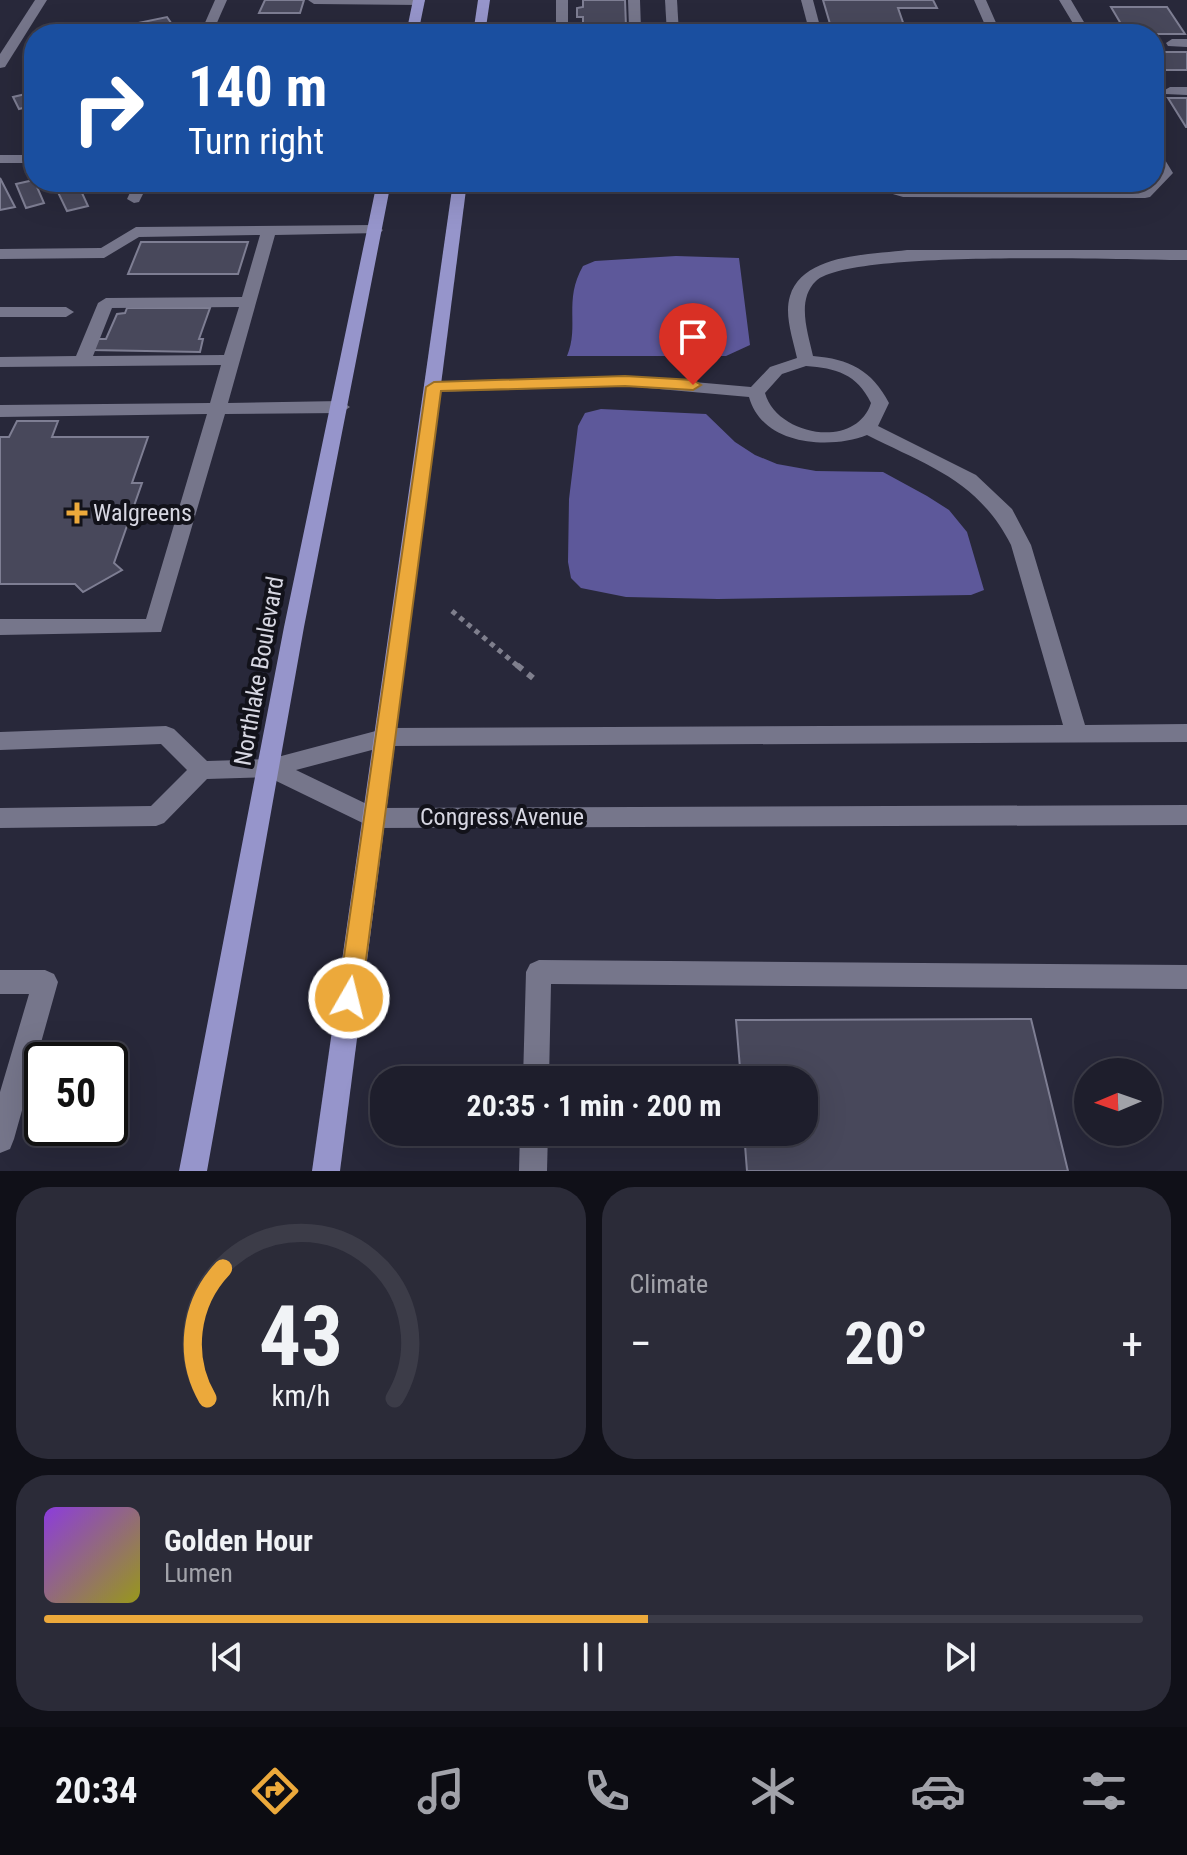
<!DOCTYPE html>
<html lang="en">
<head>
<meta charset="utf-8">
<style>
  body { margin:0; font-family:"Roboto Condensed",sans-serif; background:#2b2b38; color:#f1f3f6; height:100vh; display:flex; flex-direction:column; font-size:30px; white-space:nowrap }
  * { box-sizing:border-box; margin:0 }
  p { font-size:26px; color:#a1a2a9 }
  .icon { flex:none; width:44px; height:44px; fill:none; stroke:currentColor; stroke-width:2; stroke-linecap:round; stroke-linejoin:round }
  .map { position:relative; height:1171px; overflow:hidden }
  .sheet { display:flex; flex-direction:column; gap:16px; padding:16px; background:#101018; flex:1 }
  .sheet>* { flex:none }
  .banner { position:absolute; left:24px; top:24px; width:1140px; height:168px; border-radius:32px; box-shadow:0 8px 32px #0002,0 0 0 2px #3c3c48; background:#1a4fa0; color:#fff; overflow:hidden }
  .needle { width:52px; rotate:268deg }
  .fabs { position:absolute; left:1074px; top:1058px; display:grid; gap:16px }
  .fabs a { display:grid; place-items:center; width:88px; height:88px; border-radius:50%; background:#1e1e2c; box-shadow:0 8px 32px #0002,0 0 0 2px #3c3c48; font-size:40px }
  .speed { position:absolute; left:24px; top:1042px; display:flex; gap:16px; font-size:40px; font-weight:700; text-align:center }
  .speed>* { display:grid; place-content:center; width:104px; height:104px; border-radius:50%; background:#1e1e2c; box-shadow:0 8px 32px #0002,0 0 0 2px #3c3c48; line-height:1 }
  .speed .limit { border:4px solid #111; border-radius:12px; background:#fff; color:#111 }
  .pin { position:absolute; display:grid; place-items:center; width:68px; height:68px; color:#fff; margin:-82px -34px; border-radius:50% 50% 50% 0; rotate:-45deg; box-shadow:0 0 8px #0007 }
  .pin .icon { rotate:45deg }
  .me { position:absolute; width:88px; margin:-44px; rotate:8deg; stroke-linejoin:round; filter:drop-shadow(0 0 6px #0008) }
  .turn { display:flex; align-items:center; gap:28px; height:168px; padding:0 32px; font-size:36px }
  .turn .icon { width:104px; height:104px; stroke-width:2.5 }
  .turn b { display:block; font-size:56px; line-height:68px }
  .big { font-size:60px; font-weight:700; line-height:1.1 }
  .sheet .widget { flex:1; display:flex; flex-direction:column; justify-content:center; gap:12px; min-width:0; padding:0 28px; border-radius:32px; background:#2b2b38 }
  .sheet .dial { align-items:center; gap:0 }
  .dial svg { height:208px; overflow:visible; fill:none; stroke:#3c3c48; stroke-width:7; stroke-linecap:round; text-anchor:middle }
  .dial text { fill:#f1f3f6; stroke:none }
  .song { display:flex; align-items:center; gap:24px }
  .cover { width:96px; height:96px; border-radius:12px; background:linear-gradient(135deg,hsl(270 70% 55%),hsl(60 70% 35%)) }
  .played { height:8px; border-radius:4px; background:linear-gradient(90deg,#eca93b 55%,#3c3c48 55%) }
  .keys { display:flex; justify-content:space-around; direction:ltr }
  .heat { display:flex; justify-content:space-between; align-items:center; font-size:44px; direction:ltr }
  .sheet .tiles { flex:1; display:grid; gap:16px; grid-template-columns:1fr 1fr }
  .widget:last-child { grid-column:span 2 }
  .trip { position:absolute; left:370px; top:1066px; width:448px; height:80px; border-radius:32px; background:#1e1e2c; box-shadow:0 8px 32px #0002,0 0 0 2px #3c3c48; font-weight:700; line-height:80px; text-align:center }
  .dock { display:flex; height:128px; justify-content:space-around; align-items:center; background:#0c0c12; color:#a1a2a9 }
  .dock .icon { width:56px; height:56px }
  .dock .current { color:#eca93b }
  .dock b { font-size:36px; color:#f1f3f6 }
  .map>svg:first-child { display:block }
</style>
</head>
<body>
<div class="map">
<svg width="1187" height="1171" viewBox="0 0 1187 1171">
  <rect width="100%" height="100%" fill="#28283a"/>
  <g fill="#5d589a">
    <path d="M676 256 739 258 750 345 726 356H567C580 326 563 301 583 266L595 261Z"/>
    <polygon points="601,409 706,414 735,442 755,455 777,464 816,471 883,472 927,496 949,510 967,532 984,590 971,595 718,599 626,597 581,588 571,578 568,562 569,499 578,426 585,413"/>
  </g>
  <g fill="#48485b" stroke="#7e7e93" stroke-width="2">
    <polygon points="265,0 304,0 300,13 259,13"/>
    <polygon points="583,0 625,0 626,27 583,26 583,17 577,17 577,8 583,7"/>
    <polygon points="823,0 933,0 937,8 898,8 907,34 833,34"/>
    <polygon points="1111,7 1167,7 1185,34 1127,34"/>
    <polygon points="167,17 176,30 157,34 123,34 119,27"/>
    <rect x="1154" y="52" width="33" height="18"/>
    <polygon points="34,92 34,105 19,109 13,97"/>
    <polygon points="1168,98 1187,98 1187,127 1186,127"/>
    <polygon points="0,178 15,207 0,210"/>
    <polygon points="34,180 44,203 26,208 16,184"/>
    <polygon points="62,182 77,182 88,206 67,211 54,184"/>
    <rect x="887" y="182" width="238" height="1"/>
    <polygon points="141,242 248,242 238,274 128,274"/>
    <polygon points="127,308 210,308 199,339 203,339 200,352 92,350 97,339 106,339 117,314 125,313"/>
    <polygon points="17,421 58,421 52,437 148,437 132,483 142,483 114,563 122,570 83,592 75,584 0,584 0,437 9,437"/>
    <polygon points="1031,1019 1068,1171 747,1171 744,1132 804,1132 804,1080 741,1080 736,1020"/>
  </g>
  <g fill="none" stroke-linecap="round" stroke-linejoin="round">
    <polyline stroke="#7f7f8d" stroke-width="5" stroke-dasharray="5 5" stroke-linecap="butt" points="452,611 519,667"/>
    <polyline stroke="#7f7f8d" stroke-width="6" stroke-dasharray="7 7" stroke-linecap="butt" points="517,665 533,678"/>
    <g fill="#76768b" fill-rule="evenodd">
      <polygon points="35,0 47,0 5,67 0,68 0,54"/>
      <polygon points="215,0 227,0 212,34 200,34"/>
      <polygon points="308,0 424,0 425,1 419,5 314,4"/>
      <polygon points="556,0 568,0 568,27 575,34 562,34 556,28"/>
      <polygon points="628,0 640,0 641,29 637,34 623,34 629,28"/>
      <polygon points="665,0 677,0 679,34 667,34"/>
      <polygon points="801,0 813,0 822,34 810,34"/>
      <polygon points="974,0 986,0 997,25 1074,25 1059,0 1071,0 1091,34 933,33 927,29 933,25 985,25"/>
      <polygon points="1172,39 1187,39 1187,47 1168,46 1166,43"/>
      <polygon points="1170,87 1187,87 1187,95 1165,94 1163,91"/>
      <polygon points="1154,149 1159,150 1173,173 1150,197 1145,198 903,197 852,182 876,182 903,189 1141,190 1149,182 1154,182 1158,172 1154,165"/>
      <rect x="0" y="155" width="34" height="8"/>
      <polygon points="135,182 149,182 139,202 134,203 127,199"/>
      <polygon points="305,182 319,182 315,191 310,192 303,188"/>
      <path d="M375 225 383 230 380 233 275 235 228 403 341 401 350 407 341 413 225 414 161 632 0 635V619H146L207 414 0 417V405L210 403 221 365 0 367V357L76 356 98 303 106 298 242 297 260 235 139 237 104 258 0 259V249L101 248 136 227ZM239 307 224 355 93 356 112 308Z"/>
      <path d="M907 250H1187V260C1127 260 849 249 816 281 796 300 808 333 813 356 849 359 872 370 889 403L878 426 976 475 1012 509 1031 545 1085 725 1187 724V742L387 746 296 770 375 808 1187 805V825L373 828 268 777 207 779 164 823 156 826 0 828V808L151 806 187 770 161 744 0 750V732L166 726 174 729 207 761 270 759 387 728 1063 725 1011 545C978 480 928 466 867 435 829 450 762 445 749 397L625 386 434 392 425 387 434 382 625 376 751 387 770 367 797 358C793 339 784 315 790 296 803 253 871 255 907 250ZM806 366C836 368 857 374 871 403 856 450 777 436 765 393L782 374Z"/>
      <polygon points="0,307 66,307 74,312 66,317 0,317"/>
      <polygon points="539,960 1187,965 1187,989 551,984 549,1080 523,1080 526,972 530,964"/>
      <polygon points="0,970 45,970 54,974 58,982 14,1139 10,1149 0,1153 0,1092 29,994 0,994"/>
      <polygon points="520,1132 548,1132 547,1171 519,1171"/>
    </g>
    <g fill="#9695cb" fill-rule="evenodd">
      <polygon points="413,0 425,0 418,34 406,34"/>
      <polygon points="478,0 490,0 485,34 473,34"/>
      <polygon points="377,182 391,182 304,627 207,1171 179,1171 284,627"/>
      <polygon points="453,182 467,182 340,1171 312,1171"/>
    </g>
  </g>
  <polygon fill="#eca93b" stroke="#996e26" stroke-width="2" points="625,376 693,380 701,385 693,390 625,386 441,391 361,998 357,1006 349,1009 341,1006 338,998 426,387 434,382"/>
  <path fill="#eca93b" stroke="#12121a" stroke-width="3" d="M73 501h8v8h8v8h-8v8h-8v-8h-8v-8h8z"/>
  <g text-anchor="middle" stroke-width="8" stroke-linejoin="round" paint-order="stroke">
    <g font-size="24" fill="#d7d7e2" stroke="#12121a" text-anchor="start">
      <text x="93" y="521">Walgreens</text>
    </g>
    <g font-size="24" fill="#d7d7e2" stroke="#12121a">
      <text transform="translate(259 671) rotate(-80)" y="8">Northlake Boulevard</text>
      <text x="502" y="825">Congress Avenue</text>
    </g>
  </g>
</svg>
<div class="fabs">
<a><svg class="needle" viewBox="-14 -14 28 28"><path d="M0-13l5 13h-10z" fill="#e53935"/><path d="M0 13l5-13h-10z" fill="#a1a2a9"/></svg></a>
</div>
<div class="speed"><div class="limit">50</div></div>
<div class="pin" style="left:693px;top:385px;background:#d93025"><svg class="icon" aria-label="arrive" viewBox="0 0 24 24"><path d="M6 21V4h12l-3 4 3 4H6"/></svg></div>
<svg class="me" style="left:349px;top:998px" viewBox="-20 -20 40 40"><circle r="17" fill="#eca93b" stroke="#fff" stroke-width="3"/><path d="M0-11L8 9 0 5-8 9z" fill="#fff"/></svg>
<div class="trip">20:35 · 1 min · 200 m</div>
<div class="banner">
<div class="turn"><svg class="icon" aria-label="right" viewBox="0 0 24 24"><path d="M7 20v-9h11M14 6l5 5-5 5"/></svg><div><b>140 m</b>Turn right</div></div>
</div>
</div>
<section class="sheet">
<div class="tiles">
<div class="widget dial"><svg viewBox="0 0 100 80">
<path d="M14 69A42 42 0 1 1 86 69"/>
<path d="M14 69A42 42 0 0 1 20 19" stroke="#eca93b"/>
<text x="50" y="56" font-size="32" font-weight="700">43</text>
<text x="50" y="72" font-size="11">km/h</text>
</svg></div>
<div class="widget"><p>Climate</p>
<div class="heat"><a>−</a><b class="big">20°</b><a>+</a></div>
</div>
<div class="widget">
<div class="song"><i class="cover"></i><div><b>Golden Hour</b><p>Lumen</p></div></div>
<div class="played"></div>
<div class="keys"><svg class="icon" aria-label="previous" viewBox="0 0 24 24"><path d="M18 5L8 12l10 7zM5 5v14"/></svg><svg class="icon" aria-label="pause" viewBox="0 0 24 24"><path d="M8 5v14M16 5v14"/></svg><svg class="icon" aria-label="next" viewBox="0 0 24 24"><path d="M6 5l10 7-10 7zM19 5v14"/></svg></div>
</div>
</div>
</section>
<nav class="dock">
<b>20:34</b>
<svg class="icon current" aria-label="directions" viewBox="0 0 24 24"><path d="M12 3l9 9-9 9-9-9zM9 14v-3h6M13 9l2 2-2 2"/></svg>
<svg class="icon" aria-label="music" viewBox="0 0 24 24"><path d="M9 18V5l10-2v13"/><circle cx="6" cy="18" r="3"/><circle cx="16" cy="16" r="3"/></svg>
<svg class="icon" aria-label="phone" viewBox="0 0 24 24"><path d="M5 4h4l2 5-3 2q2 4 5 5l2-3 5 2v4C11 20 4 13 5 4z"/></svg>
<svg class="icon" aria-label="climate" viewBox="0 0 24 24"><path d="M12 3v18M4 7l16 10M4 17L20 7"/></svg>
<svg class="icon" aria-label="car" viewBox="0 0 24 24"><path d="M5 17H2v-5l4-1 3-4h7l3 4 3 1v5h-3M9 17h6M6 11h13"/><circle cx="7" cy="17" r="2"/><circle cx="17" cy="17" r="2"/></svg>
<svg class="icon" aria-label="filters" viewBox="0 0 24 24"><path d="M4 7h16M4 17h16"/><circle cx="9" cy="7" r="2"/><circle cx="15" cy="17" r="2"/></svg>
</nav>
</body>
</html>
